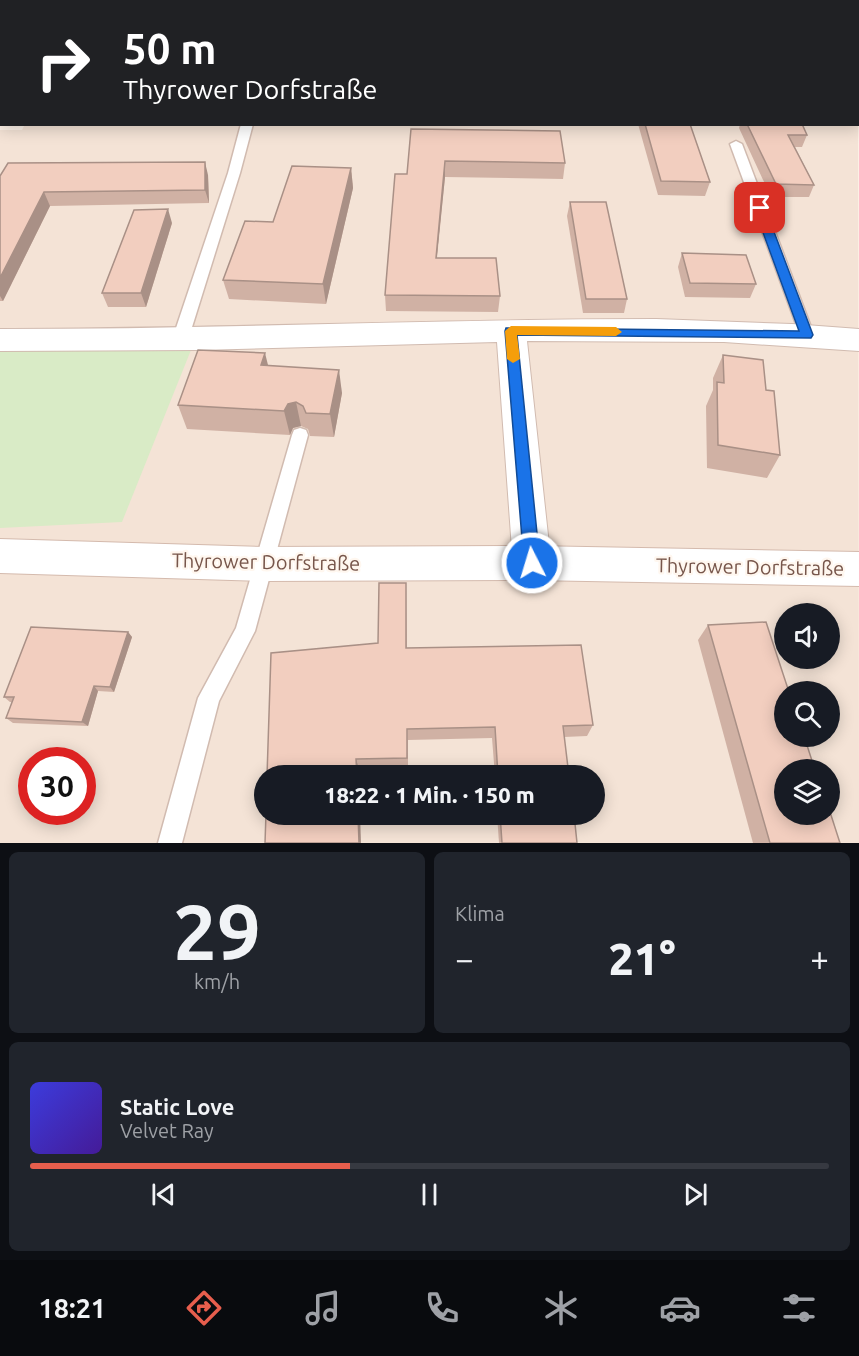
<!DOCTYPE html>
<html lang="de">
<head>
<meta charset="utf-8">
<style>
  body { margin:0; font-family:Ubuntu,sans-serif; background:#20242c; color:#f1f3f6; height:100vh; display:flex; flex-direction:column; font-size:22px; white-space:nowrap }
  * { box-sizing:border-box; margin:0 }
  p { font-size:20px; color:#9ea1a6 }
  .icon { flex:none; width:33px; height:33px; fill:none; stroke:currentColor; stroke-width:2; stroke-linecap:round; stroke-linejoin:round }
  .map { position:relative; height:843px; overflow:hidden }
  .sheet { display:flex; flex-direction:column; gap:9px; padding:9px; background:#0d0f14; flex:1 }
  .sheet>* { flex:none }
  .hud { position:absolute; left:0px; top:0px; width:860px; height:126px; box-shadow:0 3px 15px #0003; background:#202124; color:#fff; overflow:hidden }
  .buttons { position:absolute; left:774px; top:603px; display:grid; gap:12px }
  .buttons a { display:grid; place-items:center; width:66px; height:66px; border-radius:50%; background:#171b24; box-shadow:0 3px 15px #0003; font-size:30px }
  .speed { position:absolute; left:18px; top:747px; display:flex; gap:12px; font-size:30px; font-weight:700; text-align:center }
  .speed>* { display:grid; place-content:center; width:78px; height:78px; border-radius:50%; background:#171b24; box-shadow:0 3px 15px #0003; line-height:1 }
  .speed .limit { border:9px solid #d22; background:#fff; color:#111 }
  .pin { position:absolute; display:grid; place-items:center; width:51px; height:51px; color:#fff; margin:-26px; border-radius:12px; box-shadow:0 3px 9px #0006 }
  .me { position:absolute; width:66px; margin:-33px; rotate:355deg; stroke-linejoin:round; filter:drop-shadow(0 0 4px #0008) }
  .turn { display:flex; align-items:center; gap:21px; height:126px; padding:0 24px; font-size:27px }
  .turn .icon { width:78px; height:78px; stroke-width:2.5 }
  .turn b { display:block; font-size:42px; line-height:51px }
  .big { font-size:45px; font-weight:800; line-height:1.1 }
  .sheet .tile { flex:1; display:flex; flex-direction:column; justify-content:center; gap:9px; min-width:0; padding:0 21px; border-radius:9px; background:#20242c }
  .sheet .dial { align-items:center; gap:0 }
  .dial b { font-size:78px; line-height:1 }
  .song { display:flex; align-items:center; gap:18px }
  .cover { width:72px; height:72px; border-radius:9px; background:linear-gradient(135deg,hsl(240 70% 55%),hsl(260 70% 35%)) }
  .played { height:6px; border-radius:3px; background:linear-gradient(90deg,#e75e4d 40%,#363941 40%) }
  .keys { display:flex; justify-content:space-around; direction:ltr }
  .heat { display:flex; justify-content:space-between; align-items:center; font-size:33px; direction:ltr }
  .sheet .tiles { flex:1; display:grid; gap:9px; grid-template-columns:1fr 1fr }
  .tile:last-child { grid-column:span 2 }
  .trip { position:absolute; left:254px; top:765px; width:351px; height:60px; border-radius:30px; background:#171b24; box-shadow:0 3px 15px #0003; font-weight:800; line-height:60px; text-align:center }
  .menu { display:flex; height:96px; justify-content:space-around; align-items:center; background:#090b0e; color:#9ea1a6 }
  .menu .icon { width:42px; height:42px }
  .menu .selected { color:#e75e4d }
  .menu b { font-size:27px; color:#f1f3f6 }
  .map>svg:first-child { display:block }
</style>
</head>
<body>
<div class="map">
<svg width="859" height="843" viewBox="0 0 859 843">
  <rect width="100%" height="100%" fill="#fdf2e8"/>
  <path fill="#f4e3d6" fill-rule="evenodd" d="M858 69 859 843H0V130H22L25 124H858ZM784 614H830V658H784ZM784 692H830V736H784ZM32 760H82V812H32ZM784 770H830V814H784ZM264 776H594V814H264Z"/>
  <polygon fill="#ede6e1" points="96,0 859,0 859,69 858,2"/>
  <polygon fill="#d9ebc6" points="0,347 191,350 122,522 0,528"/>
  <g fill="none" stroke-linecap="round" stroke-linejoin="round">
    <defs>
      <g id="lane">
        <rect x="858" y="24" width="1" height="6"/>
        <polygon points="241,124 253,124 240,173 188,340 185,344 175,344 172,340 228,173"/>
        <polygon points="736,141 742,144 814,335 812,339 807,340 800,335 730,144"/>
        <polygon points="300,428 306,430 308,435 255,631 219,701 182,843 158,843 198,698 236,628 292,435 294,430"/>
      </g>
      <g id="street">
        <polygon points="762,0 781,0 782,2 763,2"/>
        <path d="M656 319 792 324 859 329V351L724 342 527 341 551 563 545 575 532 580 519 575 513 563 497 342 199 350 0 351V329C219 329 438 319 656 319Z"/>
      </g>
      <polygon id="secondary" points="0,539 265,547 532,546 859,552 859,586 532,580 265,581 0,573"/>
    </defs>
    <use href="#lane" stroke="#d1bbb0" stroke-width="3"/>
    <use href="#street" stroke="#d1bbb0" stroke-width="2"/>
    <use href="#secondary" stroke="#d4baad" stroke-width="2"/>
    <use href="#lane" fill="#fff" fill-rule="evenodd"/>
    <use href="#street" fill="#fff" fill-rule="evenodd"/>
    <use href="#secondary" fill="#fff" fill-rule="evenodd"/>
  </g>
  <g fill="#d0b1a4">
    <polygon points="638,124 690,124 710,182 705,196 658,195"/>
    <polygon points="740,124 802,124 807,135 802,147 795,147 814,185 809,197 771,197 739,128"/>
    <polygon points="411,129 565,163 563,179 445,177 437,258 500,296 498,312 386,311 385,295 407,174"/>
    <polygon points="351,168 353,188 326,304 229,299 223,280 273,222"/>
    <polygon points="208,175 209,203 50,206 3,301 0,301 0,176"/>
    <polygon points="570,202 627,299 624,313 583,313 567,216"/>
    <polygon points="172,223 146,307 108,307 102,293"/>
    <polygon points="682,253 756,284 750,298 685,297 678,267"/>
    <polygon points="723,355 766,390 780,455 767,478 707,468 706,406 713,390 713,378"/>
    <polygon points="268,366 342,393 334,437 310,436 308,429 301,426 293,428 290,435 187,429 178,405"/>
    <polygon points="406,583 407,648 593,725 587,736 564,737 569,776 495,776 492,738 408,740 408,768 359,769 267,776 378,643"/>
    <polygon points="708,625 840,843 753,843 698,640"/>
    <polygon points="128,632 132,637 114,692 98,691 88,726 13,723 6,718 12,702 10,702 4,697"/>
    <polygon points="497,814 574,814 577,843 499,843"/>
  </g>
  <g fill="#a99086">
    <polygon points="445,161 445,177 435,274 436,258"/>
    <polygon points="205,162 208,175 209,203 205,190"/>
    <polygon points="351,168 353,188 326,304 323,284"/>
    <polygon points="44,192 50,206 3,301 0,296 0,278"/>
    <polygon points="168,209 172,223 146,307 141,293"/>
    <polygon points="265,353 271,377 261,365"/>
    <polygon points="339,370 342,393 334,437 330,414"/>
    <polygon points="296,402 301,426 293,428 290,435 284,411 288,404"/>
    <polygon points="128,632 132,637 114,692 110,687"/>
    <polygon points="94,686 98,691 88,726 82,722"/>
    <polygon points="356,759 359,769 359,776 357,776"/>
    <polygon points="358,814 360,814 361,843 359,843"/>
  </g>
  <g fill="#f2cebf" stroke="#a99086" stroke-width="1.5">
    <rect x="270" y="0" width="33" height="2"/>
    <polygon points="645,124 690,124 710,182 661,181"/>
    <polygon points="747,124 802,124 807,135 788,135 814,185 776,184"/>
    <polygon points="411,129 560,131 565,163 445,161 436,258 496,258 500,296 385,295 395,174 407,174"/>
    <polygon points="205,162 205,190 44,192 0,278 0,176 8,163"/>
    <polygon points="292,166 351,168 323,284 223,280 245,221 273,222"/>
    <polygon points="570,202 606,202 627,299 586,299"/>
    <polygon points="168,209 141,293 102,293 134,210"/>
    <polygon points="682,253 746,255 756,284 690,283"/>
    <polygon points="198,350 265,353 261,365 339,370 330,414 306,413 303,406 296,402 288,404 284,411 178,405"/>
    <polygon points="723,355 763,360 766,390 774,391 780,455 718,445 717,382 724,383"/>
    <polygon points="379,583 406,583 406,648 581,645 593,725 563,726 569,776 498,776 495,727 407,729 407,758 356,759 357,776 267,776 271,653 378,643"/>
    <polygon points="766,622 789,692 784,692 784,736 804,736 815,770 784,770 784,814 830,814 830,812 840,843 770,843 708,625"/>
    <polygon points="31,627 128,632 110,687 94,686 82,722 6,718 14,697 4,697"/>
    <polygon points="266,814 358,814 359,843 265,843"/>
    <polygon points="500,814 574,814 577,843 502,843"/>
  </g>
  <polygon fill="#1a73e8" stroke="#114b97" stroke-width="1.5" points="760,205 765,208 813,335 811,338 517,335 540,563 538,568 532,570 526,568 524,563 505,331 506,328 799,331 754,208"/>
  <polygon fill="#f59e0b" points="511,326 616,327 622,332 616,336 517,335 520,359 513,363 507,359 505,331"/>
  <g text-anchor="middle" stroke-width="4.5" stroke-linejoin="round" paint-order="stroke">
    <g font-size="20" fill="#77564b" stroke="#fff7ef">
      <text transform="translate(266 562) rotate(1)" y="7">Thyrower Dorfstraße</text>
      <text transform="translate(750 567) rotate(1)" y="7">Thyrower Dorfstraße</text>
    </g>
  </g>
</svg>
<div class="buttons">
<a><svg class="icon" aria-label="sound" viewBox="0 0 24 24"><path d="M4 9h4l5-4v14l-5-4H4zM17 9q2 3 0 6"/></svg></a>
<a><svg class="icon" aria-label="search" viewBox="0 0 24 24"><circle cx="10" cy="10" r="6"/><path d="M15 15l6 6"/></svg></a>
<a><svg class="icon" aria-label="layers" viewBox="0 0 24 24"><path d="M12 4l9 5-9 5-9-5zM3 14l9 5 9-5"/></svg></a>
</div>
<div class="speed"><div class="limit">30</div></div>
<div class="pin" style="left:760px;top:208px;background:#d93025"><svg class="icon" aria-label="arrive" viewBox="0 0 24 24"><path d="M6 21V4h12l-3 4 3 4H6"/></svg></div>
<svg class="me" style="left:532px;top:563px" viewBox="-20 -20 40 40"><circle r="17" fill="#1a73e8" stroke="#fff" stroke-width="3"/><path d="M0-11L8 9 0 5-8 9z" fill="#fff"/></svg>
<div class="trip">18:22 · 1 Min. · 150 m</div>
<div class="hud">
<div class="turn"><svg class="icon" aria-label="right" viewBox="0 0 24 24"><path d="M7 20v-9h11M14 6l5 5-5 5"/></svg><div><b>50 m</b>Thyrower Dorfstraße</div></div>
</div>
</div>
<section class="sheet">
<div class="tiles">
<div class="tile dial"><b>29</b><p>km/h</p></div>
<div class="tile"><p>Klima</p>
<div class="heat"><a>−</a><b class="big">21°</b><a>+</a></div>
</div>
<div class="tile">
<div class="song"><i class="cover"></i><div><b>Static Love</b><p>Velvet Ray</p></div></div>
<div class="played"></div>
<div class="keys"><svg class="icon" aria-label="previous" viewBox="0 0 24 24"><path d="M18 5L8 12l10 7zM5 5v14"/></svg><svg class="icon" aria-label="pause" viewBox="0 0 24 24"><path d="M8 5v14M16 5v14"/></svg><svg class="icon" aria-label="next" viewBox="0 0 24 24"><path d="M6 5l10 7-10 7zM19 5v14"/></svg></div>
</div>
</div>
</section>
<nav class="menu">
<b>18:21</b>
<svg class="icon selected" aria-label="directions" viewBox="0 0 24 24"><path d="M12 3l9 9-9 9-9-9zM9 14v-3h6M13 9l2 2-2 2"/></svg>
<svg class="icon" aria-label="music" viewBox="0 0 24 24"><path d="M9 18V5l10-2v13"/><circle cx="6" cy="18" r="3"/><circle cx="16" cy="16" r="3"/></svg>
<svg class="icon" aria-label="phone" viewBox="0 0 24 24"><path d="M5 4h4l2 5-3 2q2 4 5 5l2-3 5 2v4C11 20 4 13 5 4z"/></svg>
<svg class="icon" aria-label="climate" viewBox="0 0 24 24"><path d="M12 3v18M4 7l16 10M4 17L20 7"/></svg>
<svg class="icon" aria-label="car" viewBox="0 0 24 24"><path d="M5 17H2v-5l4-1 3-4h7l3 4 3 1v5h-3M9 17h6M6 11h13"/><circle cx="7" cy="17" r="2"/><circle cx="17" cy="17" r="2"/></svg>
<svg class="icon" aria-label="filters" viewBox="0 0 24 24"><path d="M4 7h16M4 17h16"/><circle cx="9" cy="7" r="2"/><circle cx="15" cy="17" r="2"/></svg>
</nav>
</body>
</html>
